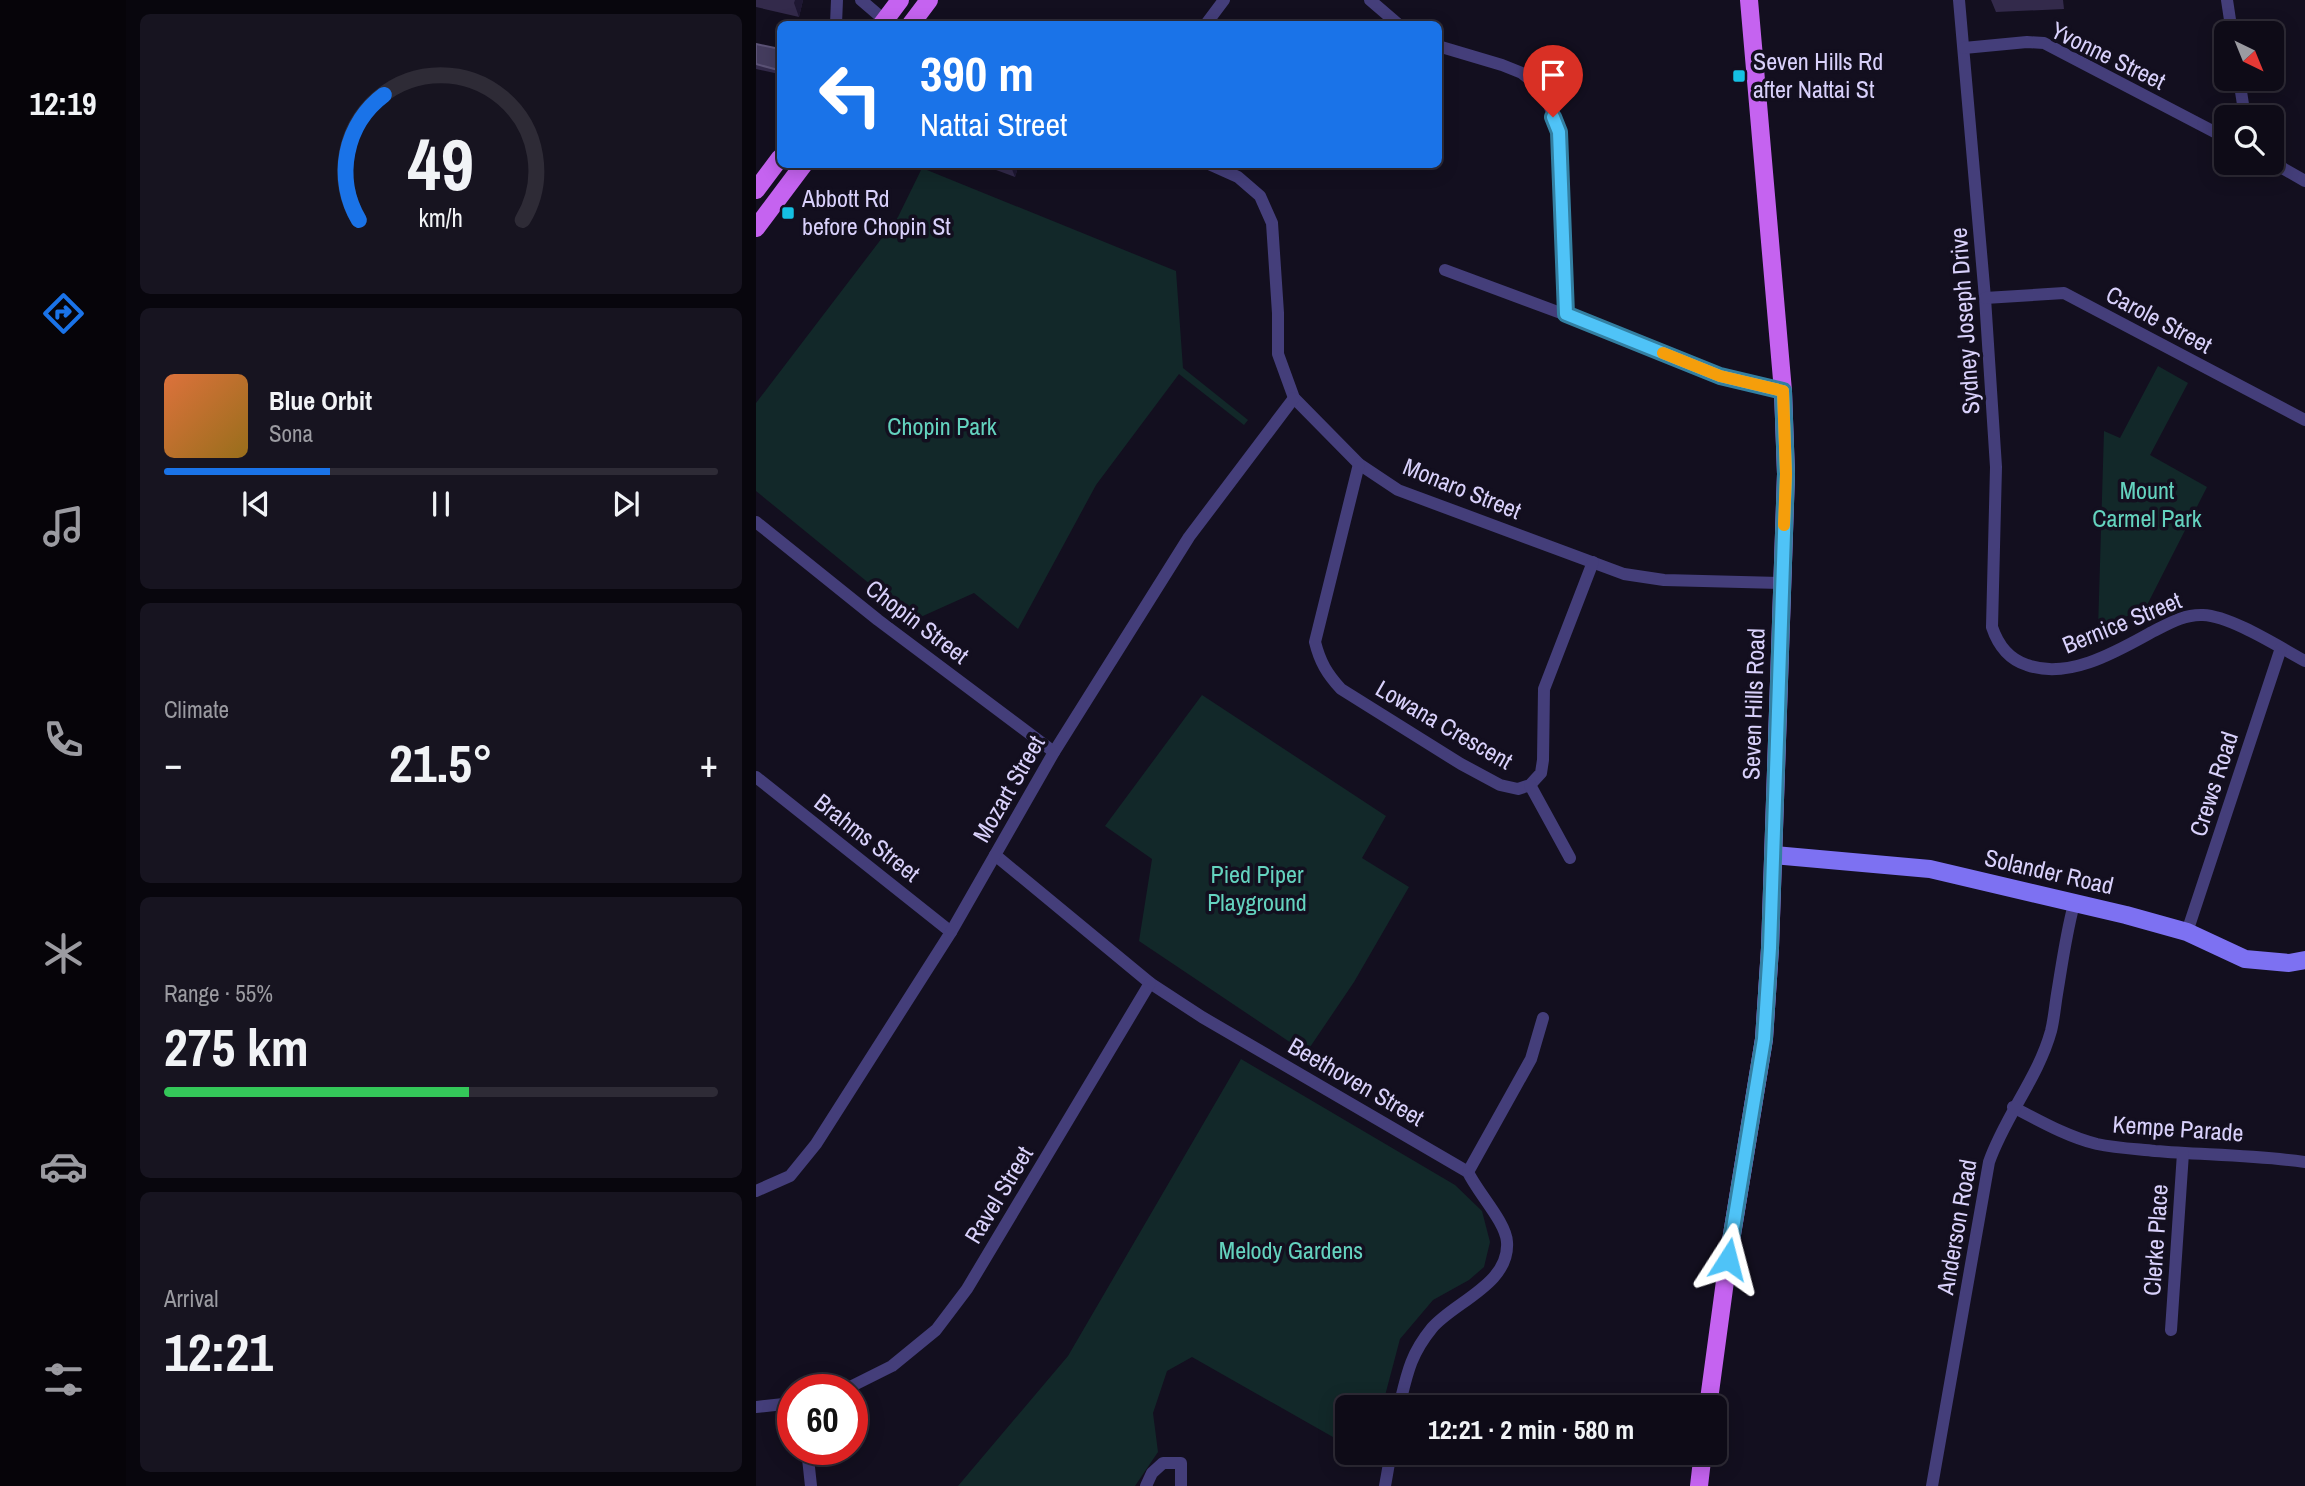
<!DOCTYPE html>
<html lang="en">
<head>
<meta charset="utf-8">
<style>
  body { margin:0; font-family:"Archivo Narrow",sans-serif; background:#171420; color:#f1f3f6; height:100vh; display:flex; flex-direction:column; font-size:26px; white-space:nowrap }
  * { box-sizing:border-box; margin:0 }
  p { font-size:23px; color:#9b9ba1 }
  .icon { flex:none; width:38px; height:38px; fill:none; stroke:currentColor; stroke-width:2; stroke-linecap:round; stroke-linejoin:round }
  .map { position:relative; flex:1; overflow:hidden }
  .side { display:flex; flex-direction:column; gap:14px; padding:14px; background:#08060d; width:630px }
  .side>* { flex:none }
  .banner { position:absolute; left:21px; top:21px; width:665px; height:147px; border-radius:10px; box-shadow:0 4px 18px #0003,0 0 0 2px #2e2b36; background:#1a73e8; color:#fff; overflow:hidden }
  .needle { width:46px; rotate:137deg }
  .controls { position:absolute; left:1458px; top:21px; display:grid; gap:14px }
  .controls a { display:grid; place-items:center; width:70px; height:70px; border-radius:10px; background:#0e0b17; box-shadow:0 4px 18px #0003,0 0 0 2px #2e2b36; font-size:35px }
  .speed { position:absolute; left:21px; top:1374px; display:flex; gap:14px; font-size:35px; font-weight:700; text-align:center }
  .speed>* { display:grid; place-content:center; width:91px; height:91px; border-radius:50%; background:#0e0b17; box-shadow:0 4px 18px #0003,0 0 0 2px #2e2b36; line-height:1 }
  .speed .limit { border:10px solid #d22; background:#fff; color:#111 }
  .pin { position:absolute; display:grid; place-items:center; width:60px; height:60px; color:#fff; margin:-72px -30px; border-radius:50% 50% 50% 0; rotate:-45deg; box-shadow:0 0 7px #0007 }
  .pin .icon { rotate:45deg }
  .me { position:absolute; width:77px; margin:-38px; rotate:9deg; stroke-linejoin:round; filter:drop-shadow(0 0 5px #0008) }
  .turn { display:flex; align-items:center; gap:24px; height:147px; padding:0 28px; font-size:32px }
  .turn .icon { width:91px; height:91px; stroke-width:2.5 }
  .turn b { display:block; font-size:49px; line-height:60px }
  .big { font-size:52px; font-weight:700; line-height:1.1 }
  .side .card { flex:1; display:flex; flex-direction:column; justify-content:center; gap:10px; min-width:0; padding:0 24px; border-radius:10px; background:#171420 }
  .side .dial { align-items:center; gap:0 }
  .dial svg { height:182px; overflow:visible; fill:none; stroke:#2e2b36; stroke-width:7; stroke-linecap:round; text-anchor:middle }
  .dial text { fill:#f1f3f6; stroke:none }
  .song { display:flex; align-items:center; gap:21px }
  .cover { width:84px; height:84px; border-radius:10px; background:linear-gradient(135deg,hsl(20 70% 55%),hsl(40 70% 35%)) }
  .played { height:7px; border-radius:4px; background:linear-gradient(90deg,#1a73e8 30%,#2e2b36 30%) }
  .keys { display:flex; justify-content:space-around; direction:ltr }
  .heat { display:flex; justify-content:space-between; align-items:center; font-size:38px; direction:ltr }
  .charge { height:10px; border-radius:5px; background:linear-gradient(90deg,#34c759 55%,#2e2b36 0) }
  .trip { position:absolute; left:579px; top:1395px; width:392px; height:70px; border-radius:10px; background:#0e0b17; box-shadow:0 4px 18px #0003,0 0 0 2px #2e2b36; font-weight:700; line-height:70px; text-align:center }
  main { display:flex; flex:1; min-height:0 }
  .menu { display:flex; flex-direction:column; width:126px; justify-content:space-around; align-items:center; background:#060409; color:#9b9ba1 }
  .menu .icon { width:49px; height:49px }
  .menu .selected { color:#1a73e8 }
  .menu b { font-size:32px; color:#f1f3f6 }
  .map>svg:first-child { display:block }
</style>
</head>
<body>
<main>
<nav class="menu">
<b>12:19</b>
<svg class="icon selected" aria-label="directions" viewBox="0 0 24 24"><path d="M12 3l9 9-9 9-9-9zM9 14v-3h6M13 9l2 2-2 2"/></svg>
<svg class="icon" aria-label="music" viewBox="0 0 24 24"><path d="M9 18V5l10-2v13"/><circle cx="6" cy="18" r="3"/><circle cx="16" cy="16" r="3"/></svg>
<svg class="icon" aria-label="phone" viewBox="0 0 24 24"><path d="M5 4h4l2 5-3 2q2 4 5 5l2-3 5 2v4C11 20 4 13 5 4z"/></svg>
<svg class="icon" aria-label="climate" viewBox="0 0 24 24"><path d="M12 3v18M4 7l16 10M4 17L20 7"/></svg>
<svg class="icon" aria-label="car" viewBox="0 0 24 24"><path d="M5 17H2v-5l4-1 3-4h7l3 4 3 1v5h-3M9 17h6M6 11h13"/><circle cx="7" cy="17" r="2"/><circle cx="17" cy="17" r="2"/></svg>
<svg class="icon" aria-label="filters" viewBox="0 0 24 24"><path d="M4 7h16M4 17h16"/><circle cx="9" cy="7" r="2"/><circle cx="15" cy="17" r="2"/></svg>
</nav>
<section class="side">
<div class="card dial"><svg viewBox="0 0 100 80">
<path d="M14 69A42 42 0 1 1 86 69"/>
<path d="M14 69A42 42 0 0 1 25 14" stroke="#1a73e8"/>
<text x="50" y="56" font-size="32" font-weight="700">49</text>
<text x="50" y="72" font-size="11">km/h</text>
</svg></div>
<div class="card">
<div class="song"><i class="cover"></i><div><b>Blue Orbit</b><p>Sona</p></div></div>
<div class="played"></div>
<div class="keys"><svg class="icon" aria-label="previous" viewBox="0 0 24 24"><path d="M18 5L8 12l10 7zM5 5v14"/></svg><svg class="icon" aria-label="pause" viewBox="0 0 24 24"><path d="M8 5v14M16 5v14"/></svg><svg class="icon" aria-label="next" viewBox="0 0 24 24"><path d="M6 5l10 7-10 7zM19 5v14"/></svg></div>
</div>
<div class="card"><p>Climate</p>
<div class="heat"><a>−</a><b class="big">21.5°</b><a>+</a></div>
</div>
<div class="card"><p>Range · 55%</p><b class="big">275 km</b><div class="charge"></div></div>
<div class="card"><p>Arrival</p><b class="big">12:21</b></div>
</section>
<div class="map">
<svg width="1549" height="1486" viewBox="0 0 1549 1486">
  <rect width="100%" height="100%" fill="#130f1f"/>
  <g fill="#122829">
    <polygon points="166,168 420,271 427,368 492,420 488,425 423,374 340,485 262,629 218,593 158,620 0,491 0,403 142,217"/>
    <polygon points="1402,366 1432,383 1394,455 1451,487 1390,607 1342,630 1348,431 1364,438"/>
    <polygon points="446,695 630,816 606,858 653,887 598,982 550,1053 383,941 396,859 349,826"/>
    <polygon points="485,1059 699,1185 726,1211 734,1242 728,1267 713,1280 677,1300 644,1339 626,1407 592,1407 591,1445 436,1357 411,1371 397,1413 402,1452 379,1486 202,1486 312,1356"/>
  </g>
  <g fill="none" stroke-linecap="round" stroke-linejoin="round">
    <g stroke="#443e7a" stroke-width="12">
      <polyline points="105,0 133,24"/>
      <polyline points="614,0 642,24"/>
      <path d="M1203 0 1229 298 1240 467 1236 627C1242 645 1252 659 1271 665 1312 680 1360 652 1396 632 1412 624 1428 614 1447 615 1475 616 1523 647 1549 661"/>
      <polyline points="1471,0 1476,33"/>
      <polyline points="80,24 81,0"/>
      <polyline points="450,24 468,0"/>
      <polyline points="682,46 746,65 766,73 783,87 792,102 803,132 810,315"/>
      <polyline points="1208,48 1271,42 1288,43 1470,138"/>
      <polyline points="1483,79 1489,117"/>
      <polyline points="1516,162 1549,181"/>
      <polyline points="453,164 482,177 504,196 516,223 522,313 522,354 538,398 603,464 642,490 868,574 908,580 1027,583"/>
      <polyline points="689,270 810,315 964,376 1027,391"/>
      <polyline points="1229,298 1308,293 1549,420"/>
      <path d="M603 464 559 642C564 662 571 674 585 689L705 764 744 785 762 789 774 785 785 773 787 760 788 689 837 562"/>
      <polyline points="0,522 122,620 298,752"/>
      <polyline points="0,777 195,932"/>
      <polyline points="774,785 814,858"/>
      <path d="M239 855 394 983 446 1017 712 1172C721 1192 750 1222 751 1242 754 1284 698 1302 676 1328 654 1355 651 1374 643 1407"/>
      <polyline points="1431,932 1525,648"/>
      <path d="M1257 1107C1284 1121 1312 1137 1341 1144 1360 1148 1380 1149 1399 1151 1449 1155 1499 1155 1549 1162"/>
      <polyline points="712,1172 775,1059 787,1018"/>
      <polyline points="0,1191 34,1176 60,1144 195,932 298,752 433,537 538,398"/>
      <polyline points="1415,1330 1427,1153"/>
      <polyline points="88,1390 136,1366 180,1330 211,1289 394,983"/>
      <polyline points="0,1407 37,1403"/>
      <polyline points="51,1449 55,1486"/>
      <polyline points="390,1486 396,1473 407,1463 425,1463 425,1486"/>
      <polyline points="629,1486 635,1452"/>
      <path d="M1176 1486 1233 1162C1249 1116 1282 1078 1295 1031 1298 1019 1299 1006 1301 994 1306 964 1310 934 1318 904"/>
    </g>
    <polyline stroke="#7d71f2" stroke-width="18" points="1018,855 1174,869 1370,915 1431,932 1489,959 1533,963 1549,960"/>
    <g stroke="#c563f0" stroke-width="18">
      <polyline points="126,24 144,0"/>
      <polyline points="155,24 173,0"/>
      <polyline points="0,190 24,158"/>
      <polyline points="0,228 48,164"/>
      <polyline points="952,1407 972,1259 1008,1039 1014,948 1030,474 1027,391 993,0"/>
      <polyline points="943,1486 947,1452"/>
    </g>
  </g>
  <g fill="#332a4b">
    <polygon points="0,0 47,0 43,17 0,7"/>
    <polygon points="1235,0 1307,0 1308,9 1240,12"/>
    <polygon points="0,44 24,49 24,69 23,74 0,69"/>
    <polygon points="224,164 263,164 259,177"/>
  </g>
  <g fill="#1e1732">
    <polygon points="39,0 47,0 43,17 38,3"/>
    <polygon points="24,57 24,69 23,74 22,70"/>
    <polygon points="254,164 263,164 259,177"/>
  </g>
  <polygon fill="#443c5e" stroke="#5c5377" stroke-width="2" points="0,44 24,49 24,57 22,70 0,64"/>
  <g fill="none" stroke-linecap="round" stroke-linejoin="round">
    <defs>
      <polyline id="route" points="797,117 803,132 810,314 964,376 1027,391 1030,474 1014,948 1008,1039 972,1259"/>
    </defs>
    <use href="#route" stroke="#337fa1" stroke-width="18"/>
    <use href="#route" stroke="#4fc3f7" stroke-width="12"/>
    <polyline stroke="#f59e0b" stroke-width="12" points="907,353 964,376 1027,391 1030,474 1028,525"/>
  </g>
  <g fill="#15c0e3" stroke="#130f1f" stroke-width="2.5">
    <rect x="976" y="69" width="14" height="14" rx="3.5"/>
    <rect x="25" y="206" width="14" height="14" rx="3.5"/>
  </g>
  <g text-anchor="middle" stroke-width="7" stroke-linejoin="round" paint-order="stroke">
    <g font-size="24" fill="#d9d1fb" stroke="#130f1f">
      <text transform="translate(1352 56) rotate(26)" y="8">Yvonne Street</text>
      <text transform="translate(1403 320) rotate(28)" y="8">Carole Street</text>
      <text transform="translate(1209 321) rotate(-94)" y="8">Sydney Joseph Drive</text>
      <text transform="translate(706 489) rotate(22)" y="8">Monaro Street</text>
      <text transform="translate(161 622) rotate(37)" y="8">Chopin Street</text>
      <text transform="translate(1366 623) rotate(-22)" y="8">Bernice Street</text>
      <text transform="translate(998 704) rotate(-88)" y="8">Seven Hills Road</text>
      <text transform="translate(688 725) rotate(30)" y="8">Lowana Crescent</text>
      <text transform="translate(1458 784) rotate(-72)" y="8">Crews Road</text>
      <text transform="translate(253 789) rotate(-60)" y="8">Mozart Street</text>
      <text transform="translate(111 838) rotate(38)" y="8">Brahms Street</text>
      <text transform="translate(1293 872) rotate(13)" y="8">Solander Road</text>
      <text transform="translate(600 1082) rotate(30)" y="8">Beethoven Street</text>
      <text transform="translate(1422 1129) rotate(4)" y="8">Kempe Parade</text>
      <text transform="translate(243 1195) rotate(-59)" y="8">Ravel Street</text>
      <text transform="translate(1201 1227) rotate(-80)" y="8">Anderson Road</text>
      <text transform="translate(1400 1240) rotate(-86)" y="8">Clerke Place</text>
    </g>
    <g font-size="24" fill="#d9d1fb" stroke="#130f1f" text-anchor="start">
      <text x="997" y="70">Seven Hills Rd<tspan x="997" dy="28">after Nattai St</tspan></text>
      <text x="46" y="207">Abbott Rd<tspan x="46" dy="28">before Chopin St</tspan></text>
    </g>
    <g font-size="24" fill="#64d3bf" stroke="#130f1f">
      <text x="186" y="435">Chopin Park</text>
      <text x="1391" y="499">Mount<tspan x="1391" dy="28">Carmel Park</tspan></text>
      <text x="501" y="883">Pied Piper<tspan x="501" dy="28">Playground</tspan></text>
      <text x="535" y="1259">Melody Gardens</text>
    </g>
  </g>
</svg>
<div class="controls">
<a><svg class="needle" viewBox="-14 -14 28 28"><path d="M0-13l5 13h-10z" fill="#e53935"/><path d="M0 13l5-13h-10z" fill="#9b9ba1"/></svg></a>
<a><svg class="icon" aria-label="search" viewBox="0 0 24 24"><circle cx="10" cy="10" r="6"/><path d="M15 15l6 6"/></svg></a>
</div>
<div class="speed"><div class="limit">60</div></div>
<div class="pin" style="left:797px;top:117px;background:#d93025"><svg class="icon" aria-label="arrive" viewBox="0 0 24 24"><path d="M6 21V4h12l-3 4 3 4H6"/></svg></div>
<svg class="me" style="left:972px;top:1259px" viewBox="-20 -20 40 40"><path d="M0-17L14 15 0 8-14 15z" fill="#4fc3f7" stroke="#fff" stroke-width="4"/></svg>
<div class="trip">12:21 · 2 min · 580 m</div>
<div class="banner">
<div class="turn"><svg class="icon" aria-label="left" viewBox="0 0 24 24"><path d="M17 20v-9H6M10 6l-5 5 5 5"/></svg><div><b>390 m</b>Nattai Street</div></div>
</div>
</div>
</main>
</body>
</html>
